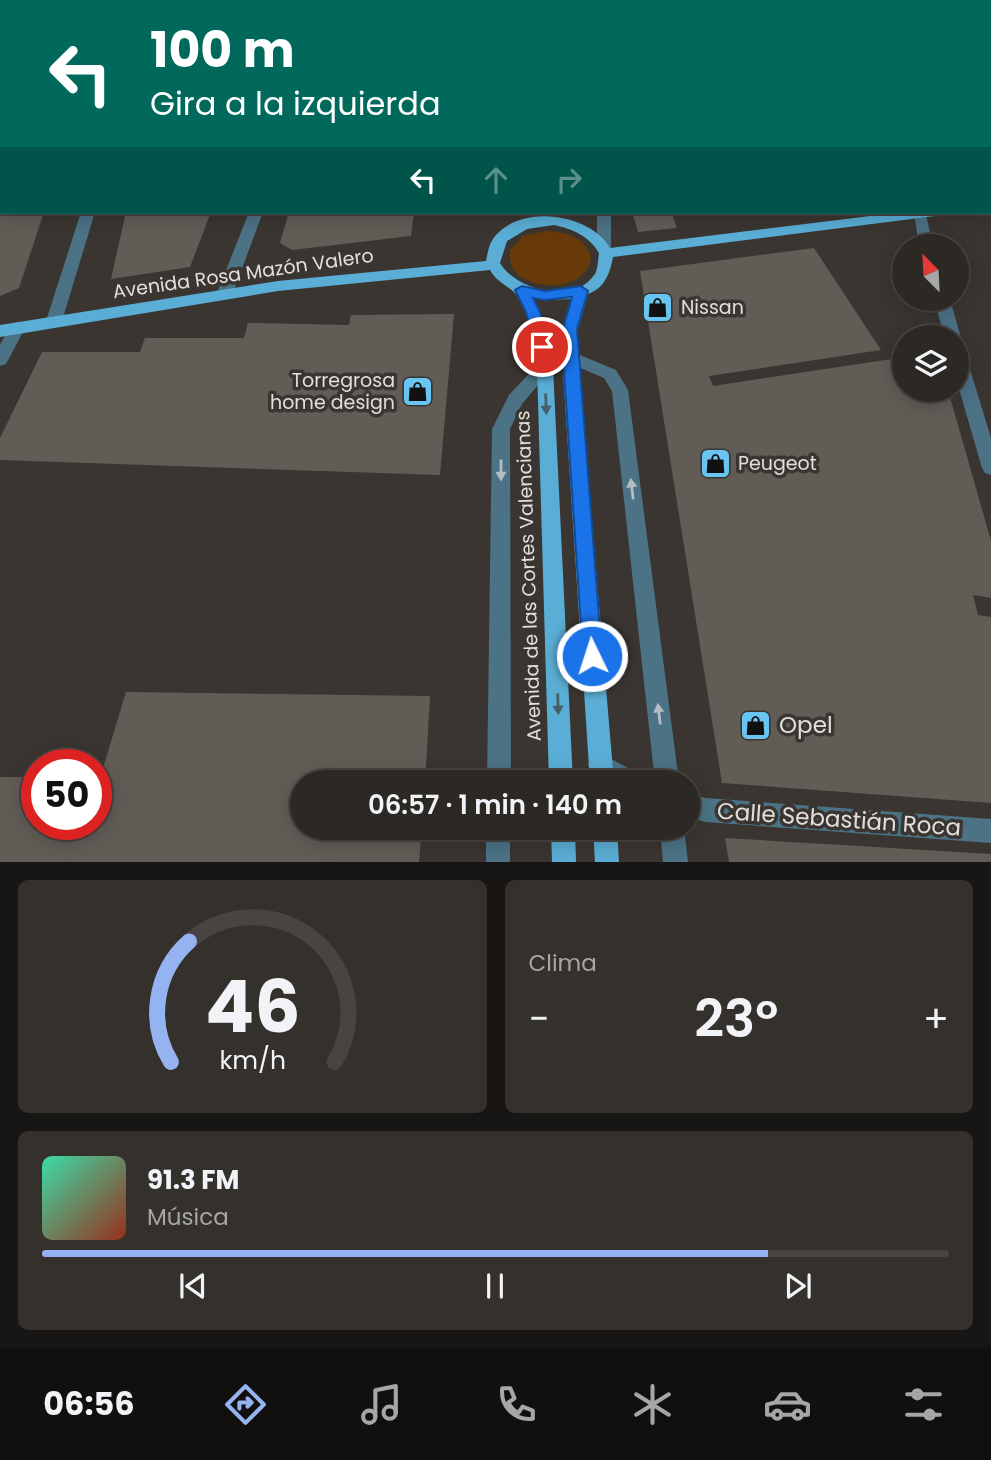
<!DOCTYPE html>
<html lang="es">
<head>
<meta charset="utf-8">
<style>
  body { margin:0; font-family:Poppins,sans-serif; background:#34302c; color:#f1f3f6; height:100vh; display:flex; flex-direction:column; font-size:26px; white-space:nowrap }
  * { box-sizing:border-box; margin:0 }
  p { font-size:23px; color:#a6a6a6 }
  .icon { flex:none; width:38px; height:38px; fill:none; stroke:currentColor; stroke-width:2; stroke-linecap:round; stroke-linejoin:round }
  .map { position:relative; height:862px; overflow:hidden }
  .sheet { display:flex; flex-direction:column; gap:18px; padding:18px; background:#181614; flex:1 }
  .sheet>* { flex:none }
  .hud { position:absolute; left:0px; top:0px; width:992px; height:214px; box-shadow:0 4px 18px #0003,0 0 0 2px #484441; background:#00695c; color:#fff; overflow:hidden }
  .needle { width:46px; rotate:336deg }
  .tools { position:absolute; left:892px; top:234px; display:grid; gap:14px }
  .tools a { display:grid; place-items:center; width:77px; height:77px; border-radius:50%; background:#2c2824; box-shadow:0 4px 18px #0003,0 0 0 2px #484441; font-size:35px }
  .speed { position:absolute; left:21px; top:749px; display:flex; gap:14px; font-size:35px; font-weight:700; text-align:center }
  .speed>* { display:grid; place-content:center; width:91px; height:91px; border-radius:50%; background:#2c2824; box-shadow:0 4px 18px #0003,0 0 0 2px #484441; line-height:1 }
  .speed .limit { border:10px solid #d22; background:#fff; color:#111 }
  .pin { position:absolute; display:grid; place-items:center; width:60px; height:60px; color:#fff; margin:-30px; border:4px solid #fff; border-radius:50%; box-shadow:0 2px 7px #0007 }
  .me { position:absolute; width:77px; margin:-38px; rotate:356deg; stroke-linejoin:round; filter:drop-shadow(0 0 5px #0008) }
  .turn { display:flex; align-items:center; gap:24px; height:147px; padding:0 35px; font-size:32px }
  .turn .icon { width:91px; height:91px; stroke-width:2.5 }
  .turn b { display:block; font-size:49px; line-height:60px }
  .lanes { display:flex; align-items:center; height:66px; padding:0 35px; background:#0003; justify-content:center; gap:35px; direction:ltr }
  .lanes .off { opacity:.35 }
  .big { font-size:52px; font-weight:600; line-height:1.1 }
  .sheet .widget { flex:1; display:flex; flex-direction:column; justify-content:center; gap:10px; min-width:0; padding:0 24px; border-radius:10px; background:#34302c }
  .sheet .dial { align-items:center; gap:0 }
  .dial svg { height:182px; overflow:visible; fill:none; stroke:#484441; stroke-width:7; stroke-linecap:round; text-anchor:middle }
  .dial text { fill:#f1f3f6; stroke:none }
  .song { display:flex; align-items:center; gap:21px }
  .cover { width:84px; height:84px; border-radius:10px; background:linear-gradient(135deg,hsl(160 70% 55%),hsl(10 70% 35%)) }
  .played { height:7px; border-radius:4px; background:linear-gradient(90deg,#95b2f1 80%,#484441 80%) }
  .keys { display:flex; justify-content:space-around; direction:ltr }
  .heat { display:flex; justify-content:space-between; align-items:center; font-size:38px; direction:ltr }
  .sheet .tiles { flex:1; display:grid; gap:18px; grid-template-columns:1fr 1fr }
  .widget:last-child { grid-column:span 2 }
  .trip { position:absolute; left:290px; top:770px; width:410px; height:70px; border-radius:35px; background:#2c2824; box-shadow:0 4px 18px #0003,0 0 0 2px #484441; font-weight:600; line-height:70px; text-align:center }
  .dock { display:flex; height:112px; justify-content:space-around; align-items:center; background:#12100e; color:#a6a6a6 }
  .dock .icon { width:49px; height:49px }
  .dock .selected { color:#95b2f1 }
  .dock b { font-size:32px; color:#f1f3f6 }
  .map>svg:first-child { display:block }
</style>
</head>
<body>
<div class="map">
<svg width="991" height="862" viewBox="0 0 991 862">
  <rect width="100%" height="100%" fill="#3a3530"/>
  <path fill="#673a07" d="M546 231C566 232 583 236 591 256 589 299 502 293 510 250L523 236Z"/>
  <g fill="#625c57">
    <polygon points="0,212 44,212 19,288 0,296"/>
    <polygon points="126,212 211,212 190,267 111,279"/>
    <polygon points="289,212 414,212 411,236 292,250 280,243"/>
    <polygon points="632,212 697,212 697,214 673,216 677,228 638,232"/>
    <polygon points="814,248 881,350 709,376 713,386 905,357 905,390 948,390 991,541 991,598 973,595 978,615 991,617 991,803 722,783 640,271"/>
    <polygon points="454,314 440,475 0,460 0,438 42,352 140,352 145,338 244,338 248,323 349,325 351,315"/>
    <polygon points="126,692 430,696 425,782 303,782 303,828 422,828 419,862 0,862 0,777 37,777 37,824 96,824 96,778 100,778"/>
    <polygon points="725,838 991,854 991,862 729,862"/>
  </g>
  <g fill="none" stroke-linecap="round" stroke-linejoin="round">
    <g fill="#4c7286" fill-rule="evenodd">
      <polygon points="144,0 154,0 143,2"/>
      <polygon points="323,0 333,0 322,2"/>
      <rect x="494" y="0" width="10" height="2"/>
      <rect x="572" y="0" width="10" height="2"/>
      <rect x="811" y="0" width="10" height="2"/>
      <polygon points="990,109 991,109 991,117 990,116"/>
      <polygon points="2,169 2,177 0,178 0,170"/>
      <polygon points="81,212 95,212 62,321 54,326 46,321"/>
      <polygon points="249,212 263,212 233,293 230,297 220,297 217,293"/>
      <polygon points="597,212 611,212 611,248 604,253 597,248"/>
      <polygon points="914,212 926,214 933,247 919,247"/>
      <polygon points="934,299 950,299 961,338 959,342 957,338 945,338"/>
      <polygon points="17,322 25,328 6,364 0,366 0,345 11,324"/>
      <polygon points="957,347 965,353 991,438 991,475 985,473 982,468 957,382"/>
      <polygon points="570,351 616,370 628,390 679,782 655,782 612,391 604,378 564,361 562,357 564,353"/>
      <polygon points="545,361 553,367 522,404 510,429 511,782 487,782 492,429 509,395 539,363"/>
      <path d="M600 753 639 774 643 782C623 782 597 787 588 765L592 757Z"/>
      <polygon points="688,794 706,798 991,819 991,843 706,822 688,818"/>
      <rect x="486" y="828" width="24" height="34"/>
      <polygon points="660,828 684,828 688,862 663,862"/>
    </g>
    <g fill="#5aadd5" fill-rule="evenodd">
      <rect x="523" y="0" width="10" height="2"/>
      <rect x="541" y="0" width="10" height="2"/>
      <rect x="990" y="201" width="1" height="8"/>
      <path d="M903 212H942L935 216 613 257C610 273 605 288 588 294L578 329V357L614 782H590L562 357V329L571 299 543 300 532 297 547 330 553 367 573 782H549L537 367C534 347 529 307 514 292 505 284 497 282 490 270L278 291 0 337V325L278 281 486 261C488 251 489 243 496 235 524 204 590 214 610 248ZM554 225C573 229 589 236 599 253 598 259 598 269 595 274 574 306 516 290 500 263L507 241 527 229Z"/>
      <polygon points="551,828 575,828 576,862 552,862"/>
      <polygon points="593,828 617,828 619,862 595,862"/>
    </g>
  </g>
  <defs><path id="oneway-solid" d="M-6-.8H1V-3.2L6.5 0L1 3.2V.8H-6Z" transform="scale(1.75)"/></defs>
  <g fill="#455f6a">
    <use href="#oneway-solid" transform="translate(546 404) rotate(88)"/>
    <use href="#oneway-solid" transform="translate(558 704) rotate(88)"/>
  </g>
  <g fill="#b4bec2">
    <use href="#oneway-solid" transform="translate(501 470) rotate(90)"/>
    <use href="#oneway-solid" transform="translate(632 489) rotate(-97)"/>
    <use href="#oneway-solid" transform="translate(659 714) rotate(-97)"/>
  </g>
  <polygon fill="#1a73e8" stroke="#114b97" stroke-width="2" points="522,286 545,291 581,286 588,291 577,329 602,656 599,663 592,665 585,663 583,656 563,357 563,329 572,297 545,300 533,298 540,312 550,347 542,352 535,347 526,312 515,290"/>
  <defs>
    <symbol id="shop-square" viewBox="-11 -11 22 22"><rect x="-9" y="-9" width="18" height="18" rx="4" fill="#68c4f0" stroke="#3a3530"/><path d="M-5-2.5h2.3a2.7 3.5 0 0 1 5.4 0H5L5.5 6h-11ZM-1.5-2.5h3a1.5 2.3 0 0 0-3 0Z" fill="#111"/></symbol>
  </defs>
  <g fill-rule="evenodd">
    <use href="#shop-square" x="640" y="290" width="35" height="35"/>
    <use href="#shop-square" x="400" y="374" width="35" height="35"/>
    <use href="#shop-square" x="698" y="446" width="35" height="35"/>
    <use href="#shop-square" x="738" y="708" width="35" height="35"/>
  </g>
  <g text-anchor="middle" stroke-width="7" stroke-linejoin="round" paint-order="stroke">
    <g font-size="19" fill="#e1dedb" stroke="#3a3530">
      <text transform="translate(243 273) rotate(-8)" y="7">Avenida Rosa Mazón Valero</text>
      <text transform="translate(528 576) rotate(-92)" y="7">Avenida de las Cortes Valencianas</text>
    </g>
    <g font-size="19" fill="#e1dedb" stroke="#3a3530" text-anchor="start">
      <text x="681" y="314">Nissan</text>
      <text x="395" y="387" text-anchor="end">Torregrosa<tspan x="395" dy="22">home design</tspan></text>
      <text x="738" y="470">Peugeot</text>
    </g>
    <g font-size="23" fill="#e1dedb" stroke="#3a3530" text-anchor="start">
      <text x="779" y="733">Opel</text>
    </g>
    <g font-size="23" fill="#e1dedb" stroke="#3a3530">
      <text transform="translate(839 819) rotate(4)" y="8">Calle Sebastián Roca</text>
    </g>
  </g>
</svg>
<div class="tools">
<a><svg class="needle" viewBox="-14 -14 28 28"><path d="M0-13l5 13h-10z" fill="#e53935"/><path d="M0 13l5-13h-10z" fill="#a6a6a6"/></svg></a>
<a><svg class="icon" aria-label="layers" viewBox="0 0 24 24"><path d="M12 4l9 5-9 5-9-5zM3 14l9 5 9-5"/></svg></a>
</div>
<div class="speed"><div class="limit">50</div></div>
<div class="pin" style="left:542px;top:347px;background:#d93025"><svg class="icon" aria-label="arrive" viewBox="0 0 24 24"><path d="M6 21V4h12l-3 4 3 4H6"/></svg></div>
<svg class="me" style="left:592px;top:656px" viewBox="-20 -20 40 40"><circle r="17" fill="#1a73e8" stroke="#fff" stroke-width="3"/><path d="M0-11L8 9 0 5-8 9z" fill="#fff"/></svg>
<div class="trip">06:57 · 1 min · 140 m</div>
<div class="hud">
<div class="turn"><svg class="icon" aria-label="left" viewBox="0 0 24 24"><path d="M17 20v-9H6M10 6l-5 5 5 5"/></svg><div><b>100 m</b>Gira a la izquierda</div></div>
<div class="lanes"><svg class="icon" aria-label="left" viewBox="0 0 24 24"><path d="M17 20v-9H6M10 6l-5 5 5 5"/></svg><svg class="icon off" aria-label="ahead" viewBox="0 0 24 24"><path d="M12 20V5M6 11l6-6 6 6"/></svg><svg class="icon off" aria-label="right" viewBox="0 0 24 24"><path d="M7 20v-9h11M14 6l5 5-5 5"/></svg></div>
</div>
</div>
<section class="sheet">
<div class="tiles">
<div class="widget dial"><svg viewBox="0 0 100 80">
<path d="M14 69A42 42 0 1 1 86 69"/>
<path d="M14 69A42 42 0 0 1 22 16" stroke="#95b2f1"/>
<text x="50" y="56" font-size="32" font-weight="700">46</text>
<text x="50" y="72" font-size="11">km/h</text>
</svg></div>
<div class="widget"><p>Clima</p>
<div class="heat"><a>−</a><b class="big">23°</b><a>+</a></div>
</div>
<div class="widget">
<div class="song"><i class="cover"></i><div><b>91.3 FM</b><p>Música</p></div></div>
<div class="played"></div>
<div class="keys"><svg class="icon" aria-label="previous" viewBox="0 0 24 24"><path d="M18 5L8 12l10 7zM5 5v14"/></svg><svg class="icon" aria-label="pause" viewBox="0 0 24 24"><path d="M8 5v14M16 5v14"/></svg><svg class="icon" aria-label="next" viewBox="0 0 24 24"><path d="M6 5l10 7-10 7zM19 5v14"/></svg></div>
</div>
</div>
</section>
<nav class="dock">
<b>06:56</b>
<svg class="icon selected" aria-label="directions" viewBox="0 0 24 24"><path d="M12 3l9 9-9 9-9-9zM9 14v-3h6M13 9l2 2-2 2"/></svg>
<svg class="icon" aria-label="music" viewBox="0 0 24 24"><path d="M9 18V5l10-2v13"/><circle cx="6" cy="18" r="3"/><circle cx="16" cy="16" r="3"/></svg>
<svg class="icon" aria-label="phone" viewBox="0 0 24 24"><path d="M5 4h4l2 5-3 2q2 4 5 5l2-3 5 2v4C11 20 4 13 5 4z"/></svg>
<svg class="icon" aria-label="climate" viewBox="0 0 24 24"><path d="M12 3v18M4 7l16 10M4 17L20 7"/></svg>
<svg class="icon" aria-label="car" viewBox="0 0 24 24"><path d="M5 17H2v-5l4-1 3-4h7l3 4 3 1v5h-3M9 17h6M6 11h13"/><circle cx="7" cy="17" r="2"/><circle cx="17" cy="17" r="2"/></svg>
<svg class="icon" aria-label="filters" viewBox="0 0 24 24"><path d="M4 7h16M4 17h16"/><circle cx="9" cy="7" r="2"/><circle cx="15" cy="17" r="2"/></svg>
</nav>
</body>
</html>
